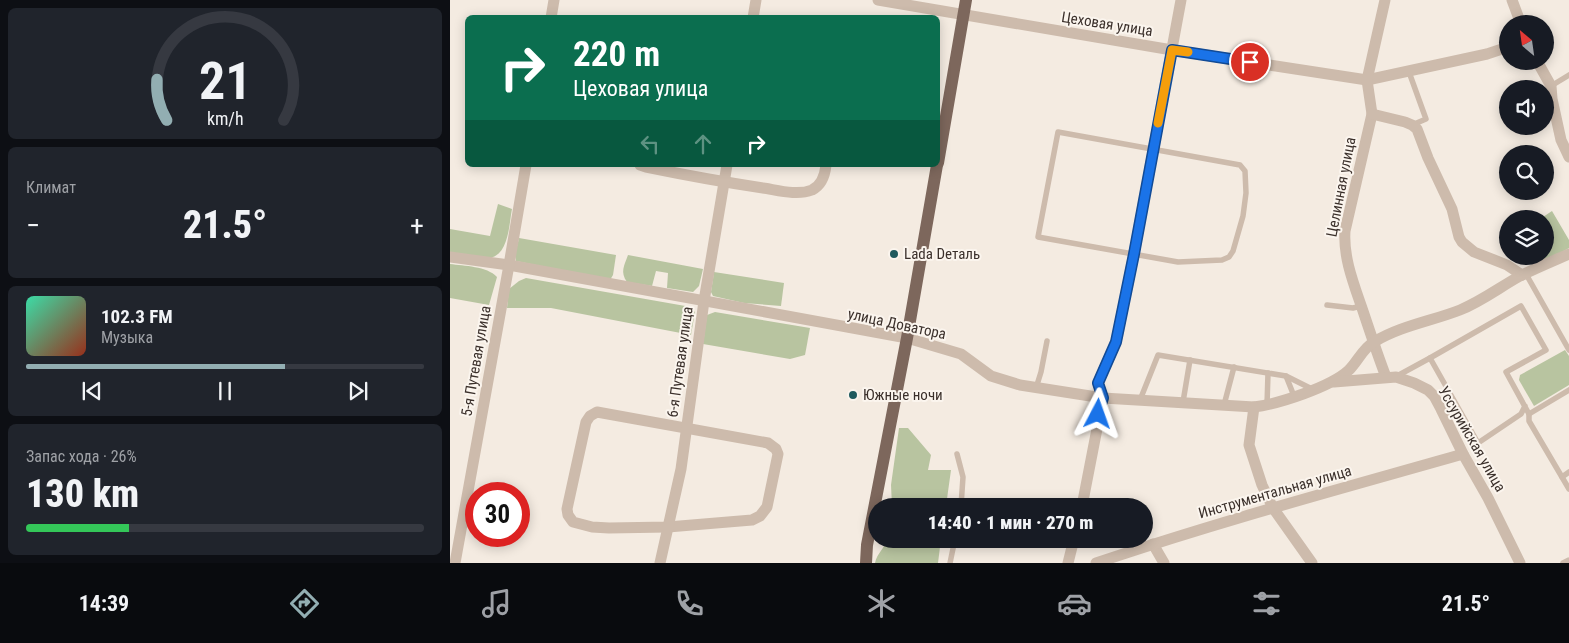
<!DOCTYPE html>
<html lang="ru">
<head>
<meta charset="utf-8">
<style>
  body { margin:0; font-family:"Roboto Condensed",sans-serif; background:#20242c; color:#f1f3f6; height:100vh; display:flex; flex-direction:column; font-size:19px; white-space:nowrap }
  * { box-sizing:border-box; margin:0 }
  p { font-size:16px; color:#9ea1a6 }
  .icon { flex:none; width:28px; height:28px; fill:none; stroke:currentColor; stroke-width:2; stroke-linecap:round; stroke-linejoin:round }
  .map { position:relative; flex:1; overflow:hidden }
  .drawer { display:flex; flex-direction:column; gap:8px; padding:8px; background:#0d0f14; width:450px }
  .drawer>* { flex:none }
  .guide { position:absolute; left:15px; top:15px; width:475px; height:152px; border-radius:8px; box-shadow:0 2px 12px #0003; background:#0b6e4f; color:#fff; overflow:hidden }
  .needle { width:32px; rotate:331deg }
  .tools { position:absolute; left:1049px; top:15px; display:grid; gap:10px }
  .tools a { display:grid; place-items:center; width:55px; height:55px; border-radius:50%; background:#171b24; box-shadow:0 2px 12px #0003; font-size:25px }
  .speed { position:absolute; left:15px; top:482px; display:flex; gap:10px; font-size:25px; font-weight:700; text-align:center }
  .speed>* { display:grid; place-content:center; width:65px; height:65px; border-radius:50%; background:#171b24; box-shadow:0 2px 12px #0003; line-height:1 }
  .speed .limit { border:8px solid #d22; background:#fff; color:#111 }
  .pin { position:absolute; display:grid; place-items:center; width:42px; height:42px; color:#fff; margin:-21px; border:2px solid #fff; border-radius:50%; box-shadow:0 1px 5px #0007 }
  .me { position:absolute; width:55px; margin:-28px; rotate:4deg; stroke-linejoin:round; filter:drop-shadow(0 0 4px #0008) }
  .turn { display:flex; align-items:center; gap:18px; height:105px; padding:0 25px; font-size:22px }
  .turn .icon { width:65px; height:65px; stroke-width:2.5 }
  .turn b { display:block; font-size:35px; line-height:42px }
  .lanes { display:flex; align-items:center; height:48px; padding:0 25px; background:#0003; justify-content:center; gap:25px; direction:ltr }
  .lanes .off { opacity:.35 }
  .big { font-size:38px; font-weight:800; line-height:1.1 }
  .drawer .card { flex:1; display:flex; flex-direction:column; justify-content:center; gap:8px; min-width:0; padding:0 18px; border-radius:8px; background:#20242c }
  .drawer .dial { align-items:center; gap:0 }
  .dial svg { height:130px; overflow:visible; fill:none; stroke:#363941; stroke-width:7; stroke-linecap:round; text-anchor:middle }
  .dial text { fill:#f1f3f6; stroke:none }
  .song { display:flex; align-items:center; gap:15px }
  .cover { width:60px; height:60px; border-radius:8px; background:linear-gradient(135deg,hsl(160 70% 55%),hsl(10 70% 35%)) }
  .played { height:5px; border-radius:2px; background:linear-gradient(90deg,#92aeb2 65%,#363941 65%) }
  .keys { display:flex; justify-content:space-around; direction:ltr }
  .heat { display:flex; justify-content:space-between; align-items:center; font-size:28px; direction:ltr }
  .charge { height:8px; border-radius:4px; background:linear-gradient(90deg,#34c759 26%,#363941 0) }
  .trip { position:absolute; left:418px; top:498px; width:285px; height:50px; border-radius:25px; background:#171b24; box-shadow:0 2px 12px #0003; font-weight:800; line-height:50px; text-align:center }
  .menu { display:flex; height:80px; justify-content:space-around; align-items:center; background:#090b0e; color:#9ea1a6 }
  .menu .icon { width:35px; height:35px }
  .menu .on { color:#92aeb2 }
  .menu b { font-size:22px; color:#f1f3f6 }
  main { display:flex; flex:1; min-height:0 }
  .map>svg:first-child { display:block }
</style>
</head>
<body>
<main>
<section class="drawer">
<div class="card dial"><svg viewBox="0 0 100 80">
<path d="M14 69A42 42 0 1 1 86 69"/>
<path d="M14 69A42 42 0 0 1 8 44" stroke="#92aeb2"/>
<text x="50" y="56" font-size="32" font-weight="700">21</text>
<text x="50" y="72" font-size="11">km/h</text>
</svg></div>
<div class="card"><p>Климат</p>
<div class="heat"><a>−</a><b class="big">21.5°</b><a>+</a></div>
</div>
<div class="card">
<div class="song"><i class="cover"></i><div><b>102.3 FM</b><p>Музыка</p></div></div>
<div class="played"></div>
<div class="keys"><svg class="icon" aria-label="previous" viewBox="0 0 24 24"><path d="M18 5L8 12l10 7zM5 5v14"/></svg><svg class="icon" aria-label="pause" viewBox="0 0 24 24"><path d="M8 5v14M16 5v14"/></svg><svg class="icon" aria-label="next" viewBox="0 0 24 24"><path d="M6 5l10 7-10 7zM19 5v14"/></svg></div>
</div>
<div class="card"><p>Запас хода · 26%</p><b class="big">130 km</b><div class="charge"></div></div>
</section>
<div class="map">
<svg width="1119" height="563" viewBox="0 0 1119 563">
  <rect width="100%" height="100%" fill="#f4ebe1"/>
  <g fill="#b8c4a0">
    <path d="M48 204 62 209C59 224 59 254 40 258 34 260 8 254 0 252V229L40 236Z"/>
    <polygon points="1102,211 1119,240 1119,248 1089,265 1086,256 1095,256 1095,219 1090,219"/>
    <polygon points="69,238 166,255 163,275 160,280 66,261 65,255"/>
    <path d="M178 255 253 269 249 286 243 292 217 288 218 273 206 271 202 286 177 282C170 272 174 266 178 255Z"/>
    <path d="M0 264C14 266 37 266 47 277L39 305 0 298Z"/>
    <polygon points="264,272 334,283 331,306 294,303 263,296 261,292"/>
    <polygon points="76,278 241,307 245,312 241,335 101,308 57,308 59,289 69,281"/>
    <polygon points="265,312 360,328 355,355 340,359 253,344 257,315"/>
    <polygon points="1115,350 1119,356 1119,385 1084,406 1069,380 1070,375"/>
    <polygon points="449,428 458,428 481,455 478,470 501,470 496,506 442,506 441,485"/>
    <path d="M437 539H491L488 563H425C427 553 435 548 437 539Z"/>
  </g>
  <g fill="none" stroke-linecap="round" stroke-linejoin="round">
    <g stroke="#cdbbac" stroke-width="5.5">
      <polyline points="959,72 976,119 962,125"/>
      <polyline points="1101,86 1119,75"/>
      <polygon points="608,132 790,165 795,171 796,193 793,216 783,251 779,257 772,260 728,262 588,237"/>
      <polyline points="1076,274 1119,350"/>
      <polyline points="877,305 903,308 911,306"/>
      <polyline points="836,376 844,396"/>
      <polyline points="947,376 980,358"/>
      <polyline points="586,388 591,372 597,341"/>
      <polyline points="1119,390 1079,414 1079,421 1119,489"/>
      <polyline points="690,400 708,355 836,376 862,389"/>
      <polyline points="733,402 740,360"/>
      <polyline points="774,405 784,367"/>
      <polyline points="817,405 818,373"/>
      <polyline points="1075,406 1071,414 1028,443 980,358 1071,306 1096,350 1056,372 1079,414"/>
      <polyline points="507,454 513,477 511,506"/>
      <polyline points="1112,477 1119,472"/>
      <polyline points="500,563 505,539"/>
      <polyline points="1113,563 1119,560"/>
    </g>
    <g stroke="#cdbbac" stroke-width="11">
      <polyline points="428,0 722,50 917,80 1037,54 1058,47"/>
      <path d="M935 0 917 80 922 114 895 231C893 259 905 287 914 314 921 335 928 356 936 377"/>
      <polyline points="1062,0 1071,24"/>
      <polyline points="101,18 104,0"/>
      <polyline points="303,18 306,0"/>
      <polyline points="1087,61 1101,86 1102,99 1111,140 1119,157"/>
      <polyline points="922,114 955,122 962,125 967,129 978,158 1002,209 1009,237 1012,242 1024,252 1057,265 1072,275"/>
      <path d="M190 165 196 167C235 175 273 182 313 188 327 190 347 196 362 190 372 185 375 175 376 165"/>
      <path d="M0 257 59 265 457 338 511 354 541 376 570 385 653 398 804 407C828 404 881 387 899 370 908 361 913 348 924 342 950 326 982 321 1010 310 1032 301 1050 287 1070 276 1086 268 1103 261 1119 254"/>
      <polyline points="884,382 946,377 964,383 978,390 984,396 991,409 1013,454 1038,498 1070,563"/>
      <polyline points="804,407 799,445 812,485 823,508 862,563"/>
      <polygon points="147,412 318,443 326,449 328,454 317,507 310,516 302,520 218,527 159,528 142,527 123,522 118,515 117,509 136,422 140,416"/>
      <polyline points="632,506 653,398 648,383 666,342 684,254 731,0"/>
      <polyline points="703,544 714,563"/>
      <polyline points="5,563 59,265 76,165"/>
      <polyline points="210,563 231,469 254,301 277,165"/>
      <polyline points="618,563 624,539"/>
      <path d="M646 563C767 522 890 489 1013 454"/>
    </g>
    <g stroke="#7d675c" stroke-width="12">
      <polyline points="488,163 516,0"/>
      <polyline points="416,563 417,545 457,338 487,165"/>
    </g>
  </g>
  <g fill="none" stroke-linecap="round" stroke-linejoin="round">
    <defs>
      <polyline id="route" points="648,414 653,398 648,383 666,342 684,254 722,50 800,62"/>
    </defs>
    <use href="#route" stroke="#114b97" stroke-width="12"/>
    <use href="#route" stroke="#1a73e8" stroke-width="9"/>
    <polyline stroke="#f59e0b" stroke-width="9" points="708,123 722,50 738,52"/>
  </g>
  <g fill="#1f5a5e" stroke="#fbf5ee" stroke-width="2">
    <circle cx="444" cy="254" r="5"/>
    <circle cx="403" cy="395" r="5"/>
  </g>
  <g text-anchor="middle" stroke-width="4" stroke-linejoin="round" paint-order="stroke">
    <g font-size="15" fill="#3b302b" stroke="#fbf5ee">
      <text transform="translate(657 24) rotate(9)" y="5">Цеховая улица</text>
      <text transform="translate(891 187) rotate(-79)" y="5">Целинная улица</text>
      <text transform="translate(447 324) rotate(12)" y="5">улица Доватора</text>
      <text transform="translate(26 361) rotate(-80)" y="5">5-я Путевая улица</text>
      <text transform="translate(230 362) rotate(-82)" y="5">6-я Путевая улица</text>
      <text transform="translate(1022 439) rotate(60)" y="5">Уссурийская улица</text>
      <text transform="translate(825 492) rotate(-16)" y="5">Инструментальная улица</text>
    </g>
    <g font-size="15" fill="#3b302b" stroke="#fbf5ee" text-anchor="start">
      <text x="454" y="259">Lada Dеталь</text>
      <text x="413" y="400">Южные ночи</text>
    </g>
  </g>
</svg>
<div class="tools">
<a><svg class="needle" viewBox="-14 -14 28 28"><path d="M0-13l5 13h-10z" fill="#e53935"/><path d="M0 13l5-13h-10z" fill="#9ea1a6"/></svg></a>
<a><svg class="icon" aria-label="sound" viewBox="0 0 24 24"><path d="M4 9h4l5-4v14l-5-4H4zM17 9q2 3 0 6"/></svg></a>
<a><svg class="icon" aria-label="search" viewBox="0 0 24 24"><circle cx="10" cy="10" r="6"/><path d="M15 15l6 6"/></svg></a>
<a><svg class="icon" aria-label="layers" viewBox="0 0 24 24"><path d="M12 4l9 5-9 5-9-5zM3 14l9 5 9-5"/></svg></a>
</div>
<div class="speed"><div class="limit">30</div></div>
<div class="pin" style="left:800px;top:62px;background:#d93025"><svg class="icon" aria-label="arrive" viewBox="0 0 24 24"><path d="M6 21V4h12l-3 4 3 4H6"/></svg></div>
<svg class="me" style="left:648px;top:414px" viewBox="-20 -20 40 40"><path d="M0-17L14 15 0 8-14 15z" fill="#1a73e8" stroke="#fff" stroke-width="4"/></svg>
<div class="trip">14:40 · 1 мин · 270 m</div>
<div class="guide">
<div class="turn"><svg class="icon" aria-label="right" viewBox="0 0 24 24"><path d="M7 20v-9h11M14 6l5 5-5 5"/></svg><div><b>220 m</b>Цеховая улица</div></div>
<div class="lanes"><svg class="icon off" aria-label="left" viewBox="0 0 24 24"><path d="M17 20v-9H6M10 6l-5 5 5 5"/></svg><svg class="icon off" aria-label="ahead" viewBox="0 0 24 24"><path d="M12 20V5M6 11l6-6 6 6"/></svg><svg class="icon" aria-label="right" viewBox="0 0 24 24"><path d="M7 20v-9h11M14 6l5 5-5 5"/></svg></div>
</div>
</div>
</main>
<nav class="menu">
<b>14:39</b>
<svg class="icon on" aria-label="directions" viewBox="0 0 24 24"><path d="M12 3l9 9-9 9-9-9zM9 14v-3h6M13 9l2 2-2 2"/></svg>
<svg class="icon" aria-label="music" viewBox="0 0 24 24"><path d="M9 18V5l10-2v13"/><circle cx="6" cy="18" r="3"/><circle cx="16" cy="16" r="3"/></svg>
<svg class="icon" aria-label="phone" viewBox="0 0 24 24"><path d="M5 4h4l2 5-3 2q2 4 5 5l2-3 5 2v4C11 20 4 13 5 4z"/></svg>
<svg class="icon" aria-label="climate" viewBox="0 0 24 24"><path d="M12 3v18M4 7l16 10M4 17L20 7"/></svg>
<svg class="icon" aria-label="car" viewBox="0 0 24 24"><path d="M5 17H2v-5l4-1 3-4h7l3 4 3 1v5h-3M9 17h6M6 11h13"/><circle cx="7" cy="17" r="2"/><circle cx="17" cy="17" r="2"/></svg>
<svg class="icon" aria-label="filters" viewBox="0 0 24 24"><path d="M4 7h16M4 17h16"/><circle cx="9" cy="7" r="2"/><circle cx="15" cy="17" r="2"/></svg>
<b>21.5°</b>
</nav>
</body>
</html>
